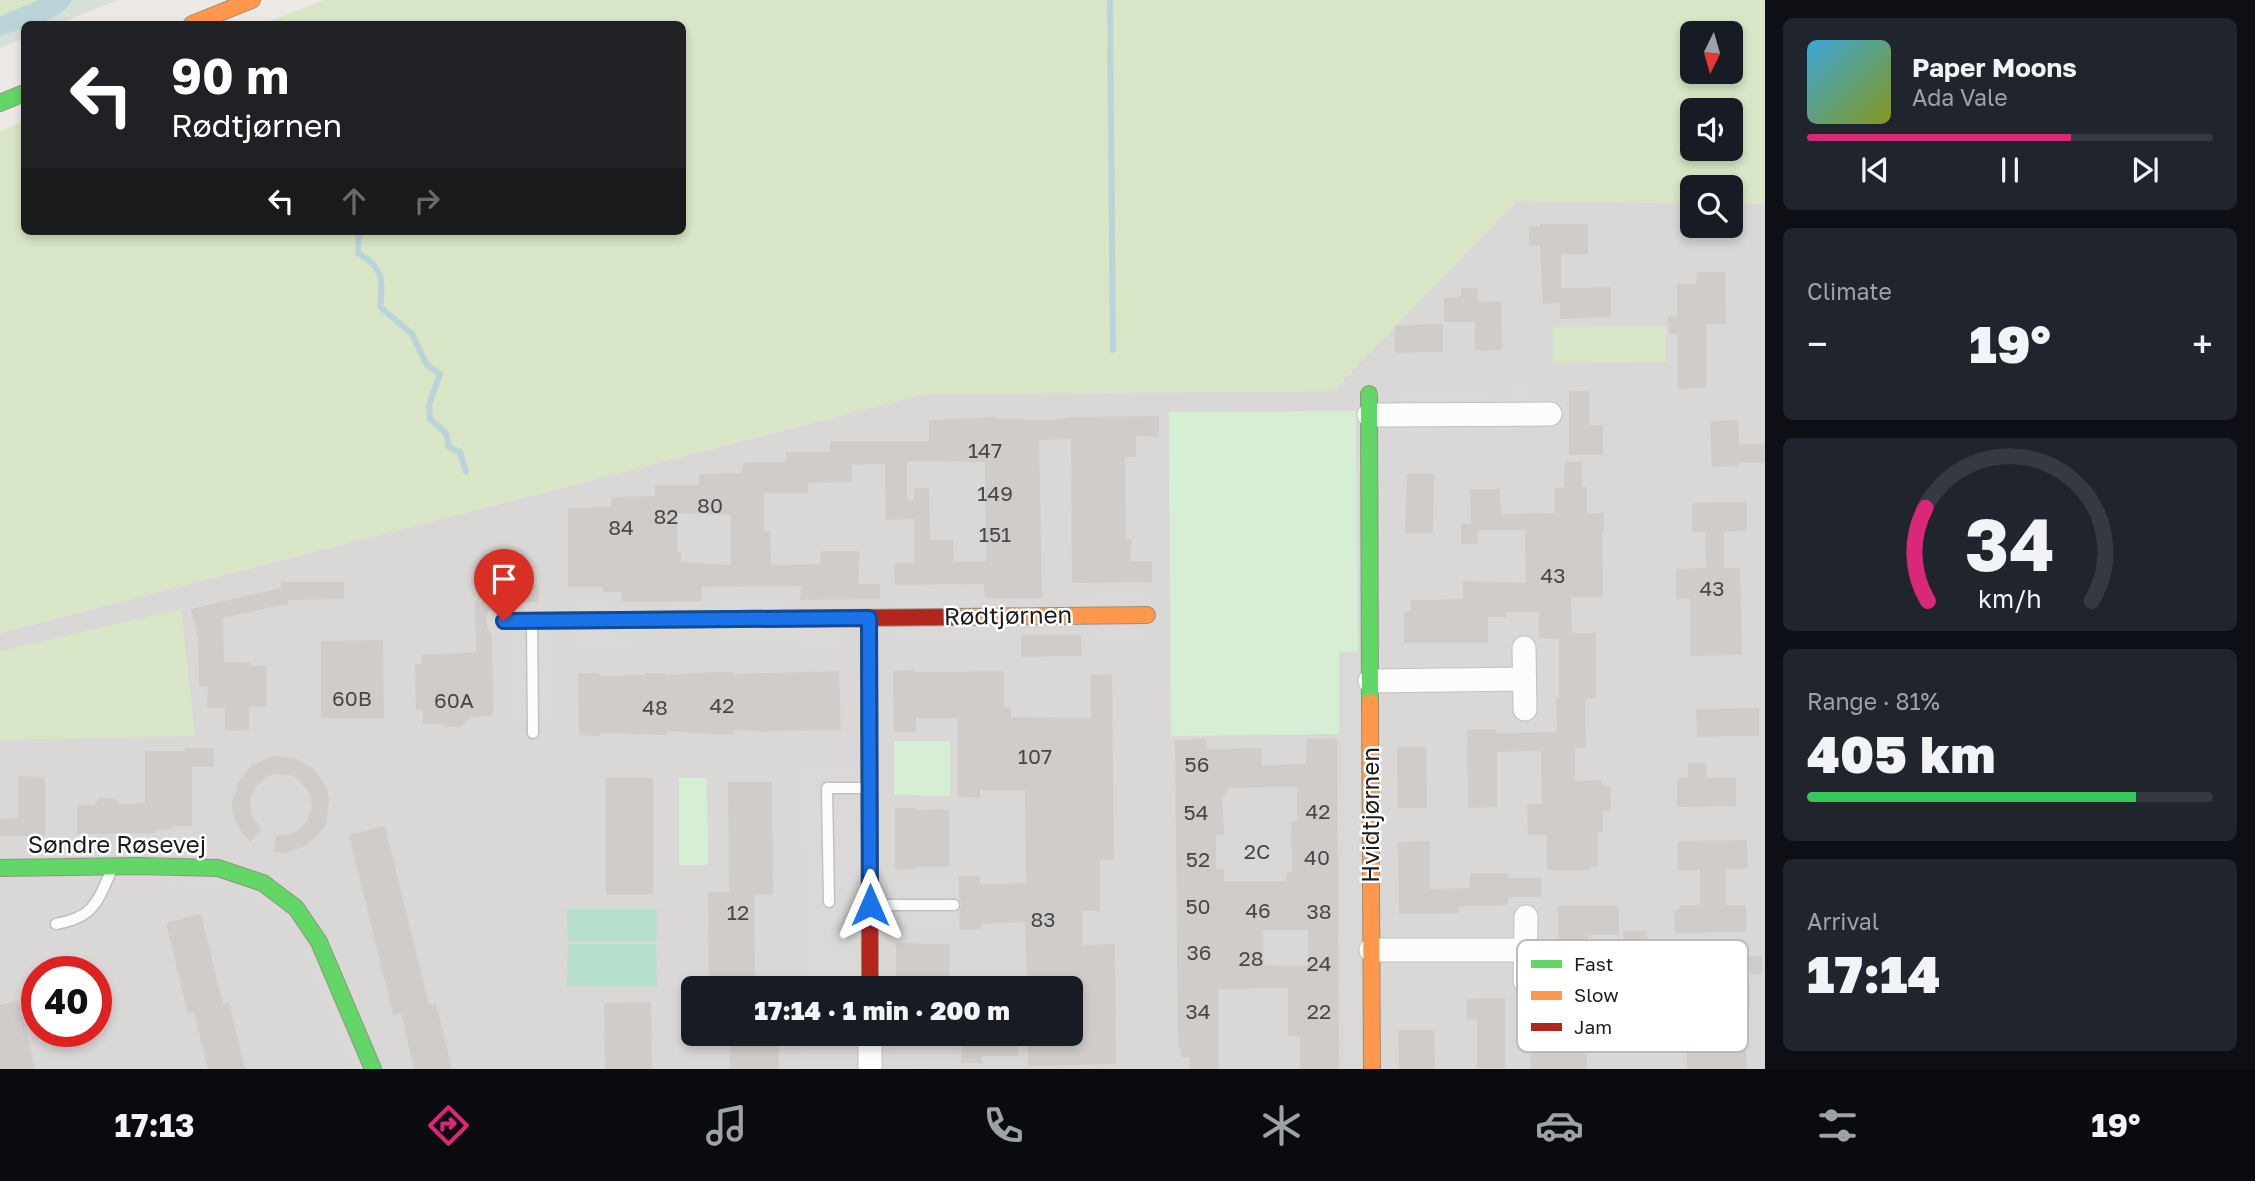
<!DOCTYPE html>
<html lang="en">
<head>
<meta charset="utf-8">
<style>
  body { margin:0; font-family:"Golos Text",sans-serif; background:#20242c; color:#f1f3f6; height:100vh; display:flex; flex-direction:column; font-size:26px; white-space:nowrap }
  * { box-sizing:border-box; margin:0 }
  p { font-size:23px; color:#9ea1a6 }
  .icon { flex:none; width:38px; height:38px; fill:none; stroke:currentColor; stroke-width:2; stroke-linecap:round; stroke-linejoin:round }
  .map { position:relative; flex:1; overflow:hidden }
  .sheet { display:flex; flex-direction:column; gap:18px; padding:18px; background:#0d0f14; width:490px }
  .sheet>* { flex:none }
  .top-card { position:absolute; left:21px; top:21px; width:665px; height:214px; border-radius:10px; box-shadow:0 4px 10px #0003; background:#202124; color:#fff; overflow:hidden }
  .needle { width:46px; rotate:185deg }
  .controls { position:absolute; left:1680px; top:21px; display:grid; gap:14px }
  .controls a { display:grid; place-items:center; width:63px; height:63px; border-radius:10px; background:#171b24; box-shadow:0 4px 10px #0003; font-size:35px }
  .speed { position:absolute; left:21px; top:956px; display:flex; gap:14px; font-size:35px; font-weight:700; text-align:center }
  .speed>* { display:grid; place-content:center; width:91px; height:91px; border-radius:50%; background:#171b24; box-shadow:0 4px 10px #0003; line-height:1 }
  .speed .limit { border:10px solid #d22; background:#fff; color:#111 }
  .pin { position:absolute; display:grid; place-items:center; width:60px; height:60px; color:#fff; margin:-72px -30px; border-radius:50% 50% 50% 0; rotate:-45deg; box-shadow:0 0 7px #0007 }
  .pin .icon { rotate:45deg }
  .me { position:absolute; width:77px; margin:-38px; rotate:0deg; stroke-linejoin:round; filter:drop-shadow(0 0 5px #0008) }
  .turn { display:flex; align-items:center; gap:24px; height:147px; padding:0 35px; font-size:32px }
  .turn .icon { width:91px; height:91px; stroke-width:2.5 }
  .turn b { display:block; font-size:49px; line-height:60px }
  .lanes { display:flex; align-items:center; height:66px; padding:0 35px; background:#0003; justify-content:center; gap:35px; direction:ltr }
  .lanes .off { opacity:.35 }
  .big { font-size:52px; font-weight:800; line-height:1.1 }
  .sheet .widget { flex:1; display:flex; flex-direction:column; justify-content:center; gap:10px; min-width:0; padding:0 24px; border-radius:10px; background:#20242c }
  .sheet .dial { align-items:center; gap:0 }
  .dial svg { height:182px; overflow:visible; fill:none; stroke:#363941; stroke-width:7; stroke-linecap:round; text-anchor:middle }
  .dial text { fill:#f1f3f6; stroke:none }
  .song { display:flex; align-items:center; gap:21px }
  .cover { width:84px; height:84px; border-radius:10px; background:linear-gradient(135deg,hsl(200 70% 55%),hsl(70 70% 35%)) }
  .played { height:7px; border-radius:4px; background:linear-gradient(90deg,#db2777 65%,#363941 65%) }
  .keys { display:flex; justify-content:space-around; direction:ltr }
  .heat { display:flex; justify-content:space-between; align-items:center; font-size:38px; direction:ltr }
  .charge { height:10px; border-radius:5px; background:linear-gradient(90deg,#34c759 81%,#363941 0) }
  .trip { position:absolute; left:681px; top:976px; width:402px; height:70px; border-radius:10px; background:#171b24; box-shadow:0 4px 10px #0003; font-weight:800; line-height:70px; text-align:center }
  .menu { display:flex; height:112px; justify-content:space-around; align-items:center; background:#090b0e; color:#9ea1a6 }
  .menu .icon { width:49px; height:49px }
  .menu .current { color:#db2777 }
  .menu b { font-size:32px; color:#f1f3f6 }
  main { display:flex; flex:1; min-height:0 }
  .map>svg:first-child { display:block }
</style>
</head>
<body>
<main>
<div class="map">
<svg width="1765" height="1069" viewBox="0 0 1765 1069">
  <rect width="100%" height="100%" fill="#ebe8e5"/>
  <path fill="#dad8d6" fill-rule="evenodd" d="M1516 201 1692 203V226H1731V203L1765 204V1069H0V633L925 394 1333 391ZM37 971H96V1031H37ZM693 989H1071V1034H693Z"/>
  <g fill="#d8e5c6" fill-rule="evenodd">
    <polygon points="0,0 39,0 0,16"/>
    <path d="M324 0H1765V204L1731 203V187H1692V203L1516 201 1333 391 925 394 0 633V131L24 121V231H682V24H263ZM1692 33H1731V72H1692ZM1692 110H1731V149H1692Z"/>
    <polygon points="1666,326 1666,362 1553,363 1553,327"/>
    <polygon points="181,609 195,736 0,740 0,651"/>
  </g>
  <g fill="#d4e0d8">
    <path d="M72 0H117L58 24H34C49 19 64 15 72 0Z"/>
    <polygon points="24,28 24,38 0,48 0,36"/>
  </g>
  <g fill="#d5eed4">
    <polygon points="1356,411 1358,652 1339,652 1339,734 1171,736 1169,412"/>
    <polygon points="894,741 950,741 950,796 894,795"/>
    <polygon points="679,778 707,778 708,865 679,865"/>
  </g>
  <g fill="#b5decb">
    <polygon points="567,909 657,909 657,941 568,941"/>
    <polygon points="568,944 656,944 657,986 567,986"/>
  </g>
  <g fill="#dbd9d8">
    <polygon points="1506,385 1532,385 1532,418 1506,417"/>
    <rect x="1398" y="387" width="95" height="31"/>
    <polygon points="1150,592 1151,639 1096,640 1095,622 1078,622 1077,594"/>
    <polygon points="971,597 972,627 1006,627 1006,645 896,646 895,598"/>
    <polygon points="716,598 783,599 782,628 842,629 842,647 716,646"/>
    <polygon points="609,599 610,634 631,633 632,648 573,649 572,600"/>
    <rect x="506" y="629" width="52" height="94"/>
    <polygon points="1374,651 1378,1069 1343,1069 1339,652"/>
    <polygon points="800,765 862,765 863,989 804,989"/>
    <polygon points="151,865 269,885 377,1069 351,1069 302,954 292,934 278,918 256,902 235,892 211,887 153,886"/>
    <polygon points="951,877 952,933 896,934 896,878"/>
    <rect x="805" y="1034" width="58" height="35"/>
    <polygon points="896,1034 951,1034 951,1065 896,1064"/>
  </g>
  <path fill="#bbd4da" d="M39 0H72C63 16 43 24 24 24V28L0 36V16Z"/>
  <g fill="none" stroke-linecap="round" stroke-linejoin="round">
    <g stroke="#bbd4da" stroke-width="6">
      <polyline points="1110,0 1113,350"/>
      <path d="M359 231 358 253C384 268 383 279 380 307L412 334 427 365 440 374 429 405 430 419 446 433 449 447 460 452 466 472"/>
    </g>
  </g>
  <g fill="#d0ccca" fill-rule="evenodd">
    <polygon points="1540,224 1588,224 1588,254 1561,254 1561,288 1611,287 1611,317 1560,319 1560,303 1543,304 1540,246 1529,246 1529,226 1540,226"/>
    <polygon points="1697,272 1725,272 1726,324 1706,324 1706,388 1678,389 1678,334 1669,334 1668,316 1677,317 1677,284 1696,284"/>
    <polygon points="1461,288 1478,288 1478,302 1501,301 1502,350 1475,351 1475,322 1444,322 1444,298 1458,298 1458,296 1461,296"/>
    <polygon points="1443,324 1443,352 1395,353 1395,325"/>
    <polygon points="1569,391 1589,391 1589,425 1603,425 1603,455 1569,455"/>
    <path d="M1159 416V437L1136 436V457H1125L1126 539H1132L1130 561H1152V582L1072 583 1071 439 1039 440 1042 598H985L984 584 895 585 894 563H914V519L886 520 885 464 852 465V482L808 483V493H764V531H770L771 565 821 564 820 551H860L858 584H880V599L800 600 801 586 702 587V601L622 602V592H603V587H568V508L611 507V497L655 496V485H699V474L742 473 743 463 786 462V452H830V441H929V420L996 417V419L1051 420 1071 417ZM907 461 985 462 986 562H954L953 540H930L929 488H914V500H907ZM677 513 731 515V565L681 562V552H677Z"/>
    <polygon points="1738,420 1739,444 1765,444 1765,463 1739,463 1739,466 1712,467 1710,421"/>
    <polygon points="1565,462 1582,462 1582,487 1587,487 1587,513 1604,513 1604,531 1602,531 1603,597 1571,597 1572,633 1596,633 1596,698 1585,699 1586,748 1575,748 1575,781 1601,780 1601,784 1610,787 1611,810 1603,810 1603,832 1598,832 1598,867 1590,867 1590,870 1547,870 1547,835 1528,835 1527,804 1542,804 1541,751 1497,752 1497,807 1468,808 1467,729 1496,729 1496,733 1557,732 1556,697 1559,697 1559,639 1539,639 1539,612 1506,612 1506,617 1488,617 1488,643 1404,643 1404,611 1411,611 1411,600 1463,599 1463,581 1526,583 1525,530 1478,530 1478,544 1461,544 1461,523 1471,524 1470,489 1500,489 1501,514 1555,513 1555,488 1564,487"/>
    <polygon points="1407,474 1434,474 1433,533 1405,533"/>
    <polygon points="1747,502 1747,531 1724,532 1724,568 1740,568 1742,655 1690,656 1690,598 1676,599 1676,569 1706,568 1705,532 1692,532 1692,503"/>
    <polygon points="507,564 531,564 531,585 539,585 539,602 507,603"/>
    <polygon points="281,582 344,582 344,599 288,600 288,605 280,605 223,618 224,662 250,663 250,666 266,666 266,707 249,707 249,730 225,731 225,708 207,708 208,686 199,687 198,638 191,609 281,588"/>
    <polygon points="475,602 497,602 488,611 486,620 488,630 492,634 493,716 472,717 459,727 446,727 443,724 423,724 423,710 416,710 415,664 422,664 421,655 476,652"/>
    <polygon points="1021,635 1081,635 1082,656 1021,657"/>
    <polygon points="383,640 384,718 321,718 321,641"/>
    <polygon points="915,670 915,672 1004,671 1004,707 1011,707 1011,717 1091,718 1091,675 1112,674 1114,860 1100,860 1100,911 1082,911 1082,945 1115,944 1116,1064 1028,1066 1028,1045 1071,1044 1071,989 1027,989 1025,922 981,924 981,929 960,930 959,911 962,904 959,899 959,876 980,876 980,884 1026,883 1025,790 980,790 980,798 958,797 958,718 916,718 916,732 894,732 893,671"/>
    <polygon points="839,671 841,730 770,731 770,732 733,730 734,734 712,734 667,731 667,735 600,733 600,736 579,735 578,673 599,673 599,676 645,675 645,673 666,673 666,675 712,672 733,672 733,674"/>
    <polygon points="1759,708 1759,736 1697,737 1696,709"/>
    <path d="M1337 738 1339 1069H1300V1037L1288 1036V988L1218 989V1069H1190V1057H1181V1049H1178V1046L1175 740 1206 739 1207 749 1262 748V765L1306 764V739ZM1286 787H1297V821H1291L1292 872H1287L1286 881H1224V869H1216V835H1224L1222 795H1227V788ZM1263 930H1308V966L1264 965Z"/>
    <polygon points="1397,747 1426,747 1427,808 1398,808"/>
    <polygon points="185,748 214,748 214,767 192,767 192,826 171,826 171,829 156,830 156,833 77,834 77,805 94,805 100,798 116,799 120,804 145,803 145,751 185,751"/>
    <polygon points="273,756 295,758 314,769 327,788 329,799 326,826 306,846 285,853 274,852 276,835 290,834 297,831 307,821 312,808 310,793 296,777 290,775 275,774 268,776 257,785 251,797 250,804 253,818 262,829 251,842 243,835 233,815 232,803 238,782 252,765"/>
    <polygon points="1688,763 1706,763 1706,778 1736,778 1736,806 1677,807 1677,778 1688,778"/>
    <polygon points="18,776 45,777 45,836 0,836 0,819 18,818"/>
    <rect x="606" y="778" width="47" height="117"/>
    <polygon points="728,782 772,782 773,895 754,894 755,989 709,989 708,892 729,892"/>
    <polygon points="895,808 916,808 916,810 949,809 949,867 917,867 916,869 895,870"/>
    <polygon points="385,826 429,1005 436,1004 452,1069 414,1069 401,1013 393,1015 349,835"/>
    <polygon points="1747,840 1748,869 1726,869 1726,905 1746,905 1746,932 1675,933 1674,910 1679,910 1679,905 1700,905 1700,870 1678,870 1678,841"/>
    <polygon points="1430,841 1430,889 1470,888 1470,873 1508,873 1508,878 1541,878 1541,897 1508,897 1508,905 1459,906 1459,913 1399,914 1398,842"/>
    <polygon points="1558,906 1619,906 1619,935 1588,935 1588,980 1609,980 1610,1014 1580,1015 1582,1052 1587,1052 1587,1069 1531,1069 1530,1052 1549,1051 1548,1028 1560,1028"/>
    <polygon points="201,914 223,1004 229,1002 245,1069 208,1069 194,1012 188,1014 166,923"/>
    <polygon points="1623,931 1647,931 1647,968 1623,967"/>
    <polygon points="896,943 950,944 950,989 896,989"/>
    <polygon points="1742,956 1762,956 1762,974 1741,974"/>
    <polygon points="1750,982 1750,1010 1741,1010 1741,1012 1716,1012 1717,1046 1746,1046 1746,1069 1687,1069 1686,1047 1699,1047 1698,1013 1680,1013 1680,983"/>
    <polygon points="1505,998 1505,1068 1477,1068 1477,1019 1467,1020 1467,999"/>
    <polygon points="19,1001 35,1069 0,1069 0,1005"/>
    <polygon points="651,1002 652,1069 605,1069 604,1003"/>
    <polygon points="1398,1030 1434,1030 1435,1069 1399,1069"/>
    <polygon points="729,1034 779,1034 779,1069 730,1069"/>
    <polygon points="962,1034 1017,1034 1018,1056 982,1056 982,1063 961,1063"/>
  </g>
  <g fill="none" stroke-linecap="round" stroke-linejoin="round">
    <defs>
      <g id="lane">
        <polyline points="532,624 533,733"/>
        <polyline points="829,902 827,788 866,788"/>
        <polyline points="873,905 954,905"/>
        <path d="M56 924C95 917 97 902 112 869"/>
        <polyline points="870,1036 955,1036"/>
      </g>
      <g id="street">
        <polyline points="1369,415 1550,414"/>
        <polyline points="1524,648 1525,709"/>
        <polyline points="1370,681 1524,679"/>
        <polyline points="1371,950 1526,950"/>
        <polyline points="1525,981 1526,917"/>
        <polyline points="870,1034 870,1069"/>
      </g>
      <g id="fast">
        <polyline points="0,103 24,93"/>
        <polyline points="1369,394 1370,702"/>
        <polyline points="0,868 138,866 218,868 263,883 296,908 319,942 373,1069"/>
      </g>
      <g id="slow">
        <polyline points="192,24 252,0"/>
        <polyline points="957,617 1147,615"/>
        <polyline points="1370,702 1372,1069"/>
      </g>
      <g id="jam">
        <polyline points="869,618 870,989"/>
        <polyline points="504,621 957,617"/>
      </g>
    </defs>
    <use href="#lane" stroke="#c2c0bf" stroke-width="13"/>
    <use href="#street" stroke="#c2c0bf" stroke-width="25"/>
    <use href="#fast" stroke="#91927f" stroke-width="18"/>
    <use href="#slow" stroke="#91927f" stroke-width="18"/>
    <use href="#jam" stroke="#91927f" stroke-width="18"/>
    <use href="#lane" stroke="#fcfcfb" stroke-width="10"/>
    <use href="#street" stroke="#fcfcfb" stroke-width="23"/>
    <use href="#fast" stroke="#63d668" stroke-width="16"/>
    <use href="#slow" stroke="#ff974d" stroke-width="16"/>
    <use href="#jam" stroke="#b3261e" stroke-width="16"/>
  </g>
  <g fill="none" stroke-linecap="round" stroke-linejoin="round">
    <defs>
      <polyline id="route" points="504,621 869,618 870,905"/>
    </defs>
    <use href="#route" stroke="#114b97" stroke-width="18"/>
    <use href="#route" stroke="#1a73e8" stroke-width="12"/>
  </g>
  <g text-anchor="middle" stroke-width="5" stroke-linejoin="round" paint-order="stroke">
    <g font-size="21" fill="#494848">
      <text x="985" y="458">147</text>
      <text x="995" y="501">149</text>
      <text x="710" y="513">80</text>
      <text x="666" y="524">82</text>
      <text x="621" y="535">84</text>
      <text x="995" y="542">151</text>
      <text x="1553" y="583">43</text>
      <text x="1712" y="596">43</text>
      <text x="352" y="706">60B</text>
      <text x="454" y="708">60A</text>
      <text x="722" y="713">42</text>
      <text x="655" y="715">48</text>
      <text x="1035" y="764">107</text>
      <text x="1197" y="772">56</text>
      <text x="1318" y="819">42</text>
      <text x="1196" y="820">54</text>
      <text x="1257" y="859">2C</text>
      <text x="1317" y="865">40</text>
      <text x="1198" y="867">52</text>
      <text x="1198" y="914">50</text>
      <text x="1258" y="918">46</text>
      <text x="1319" y="919">38</text>
      <text x="738" y="920">12</text>
      <text x="1043" y="927">83</text>
      <text x="1199" y="960">36</text>
      <text x="1251" y="966">28</text>
      <text x="1319" y="971">24</text>
      <text x="1198" y="1019">34</text>
      <text x="1319" y="1019">22</text>
    </g>
    <g font-size="24" fill="#1c1c1c" stroke="#fff">
      <text transform="translate(1008 616) rotate(-1)" y="8">Rødtjørnen</text>
      <text transform="translate(1371 815) rotate(-90)" y="8">Hvidtjørnen</text>
      <text x="117" y="853">Søndre Røsevej</text>
    </g>
  </g>
  <rect x="1517" y="940" width="231" height="112" rx="10" fill="#fff" stroke="#bbb" stroke-width="2"/>
  <rect x="1531" y="960" width="31" height="8" fill="#63d668"/>
  <rect x="1531" y="991" width="31" height="9" fill="#ff974d"/>
  <rect x="1531" y="1023" width="31" height="8" fill="#b3261e"/>
  <g font-size="19" fill="#1c1c1c">
    <text x="1574" y="971">Fast</text>
    <text x="1574" y="1002">Slow</text>
    <text x="1574" y="1034">Jam</text>
  </g>
</svg>
<div class="controls">
<a><svg class="needle" viewBox="-14 -14 28 28"><path d="M0-13l5 13h-10z" fill="#e53935"/><path d="M0 13l5-13h-10z" fill="#9ea1a6"/></svg></a>
<a><svg class="icon" aria-label="sound" viewBox="0 0 24 24"><path d="M4 9h4l5-4v14l-5-4H4zM17 9q2 3 0 6"/></svg></a>
<a><svg class="icon" aria-label="search" viewBox="0 0 24 24"><circle cx="10" cy="10" r="6"/><path d="M15 15l6 6"/></svg></a>
</div>
<div class="speed"><div class="limit">40</div></div>
<div class="pin" style="left:504px;top:621px;background:#d93025"><svg class="icon" aria-label="arrive" viewBox="0 0 24 24"><path d="M6 21V4h12l-3 4 3 4H6"/></svg></div>
<svg class="me" style="left:870px;top:905px" viewBox="-20 -20 40 40"><path d="M0-17L14 15 0 8-14 15z" fill="#1a73e8" stroke="#fff" stroke-width="4"/></svg>
<div class="trip">17:14 · 1 min · 200 m</div>
<div class="top-card">
<div class="turn"><svg class="icon" aria-label="left" viewBox="0 0 24 24"><path d="M17 20v-9H6M10 6l-5 5 5 5"/></svg><div><b>90 m</b>Rødtjørnen</div></div>
<div class="lanes"><svg class="icon" aria-label="left" viewBox="0 0 24 24"><path d="M17 20v-9H6M10 6l-5 5 5 5"/></svg><svg class="icon off" aria-label="ahead" viewBox="0 0 24 24"><path d="M12 20V5M6 11l6-6 6 6"/></svg><svg class="icon off" aria-label="right" viewBox="0 0 24 24"><path d="M7 20v-9h11M14 6l5 5-5 5"/></svg></div>
</div>
</div>
<section class="sheet">
<div class="widget">
<div class="song"><i class="cover"></i><div><b>Paper Moons</b><p>Ada Vale</p></div></div>
<div class="played"></div>
<div class="keys"><svg class="icon" aria-label="previous" viewBox="0 0 24 24"><path d="M18 5L8 12l10 7zM5 5v14"/></svg><svg class="icon" aria-label="pause" viewBox="0 0 24 24"><path d="M8 5v14M16 5v14"/></svg><svg class="icon" aria-label="next" viewBox="0 0 24 24"><path d="M6 5l10 7-10 7zM19 5v14"/></svg></div>
</div>
<div class="widget"><p>Climate</p>
<div class="heat"><a>−</a><b class="big">19°</b><a>+</a></div>
</div>
<div class="widget dial"><svg viewBox="0 0 100 80">
<path d="M14 69A42 42 0 1 1 86 69"/>
<path d="M14 69A42 42 0 0 1 13 28" stroke="#db2777"/>
<text x="50" y="56" font-size="32" font-weight="700">34</text>
<text x="50" y="72" font-size="11">km/h</text>
</svg></div>
<div class="widget"><p>Range · 81%</p><b class="big">405 km</b><div class="charge"></div></div>
<div class="widget"><p>Arrival</p><b class="big">17:14</b></div>
</section>
</main>
<nav class="menu">
<b>17:13</b>
<svg class="icon current" aria-label="directions" viewBox="0 0 24 24"><path d="M12 3l9 9-9 9-9-9zM9 14v-3h6M13 9l2 2-2 2"/></svg>
<svg class="icon" aria-label="music" viewBox="0 0 24 24"><path d="M9 18V5l10-2v13"/><circle cx="6" cy="18" r="3"/><circle cx="16" cy="16" r="3"/></svg>
<svg class="icon" aria-label="phone" viewBox="0 0 24 24"><path d="M5 4h4l2 5-3 2q2 4 5 5l2-3 5 2v4C11 20 4 13 5 4z"/></svg>
<svg class="icon" aria-label="climate" viewBox="0 0 24 24"><path d="M12 3v18M4 7l16 10M4 17L20 7"/></svg>
<svg class="icon" aria-label="car" viewBox="0 0 24 24"><path d="M5 17H2v-5l4-1 3-4h7l3 4 3 1v5h-3M9 17h6M6 11h13"/><circle cx="7" cy="17" r="2"/><circle cx="17" cy="17" r="2"/></svg>
<svg class="icon" aria-label="filters" viewBox="0 0 24 24"><path d="M4 7h16M4 17h16"/><circle cx="9" cy="7" r="2"/><circle cx="15" cy="17" r="2"/></svg>
<b>19°</b>
</nav>
</body>
</html>
